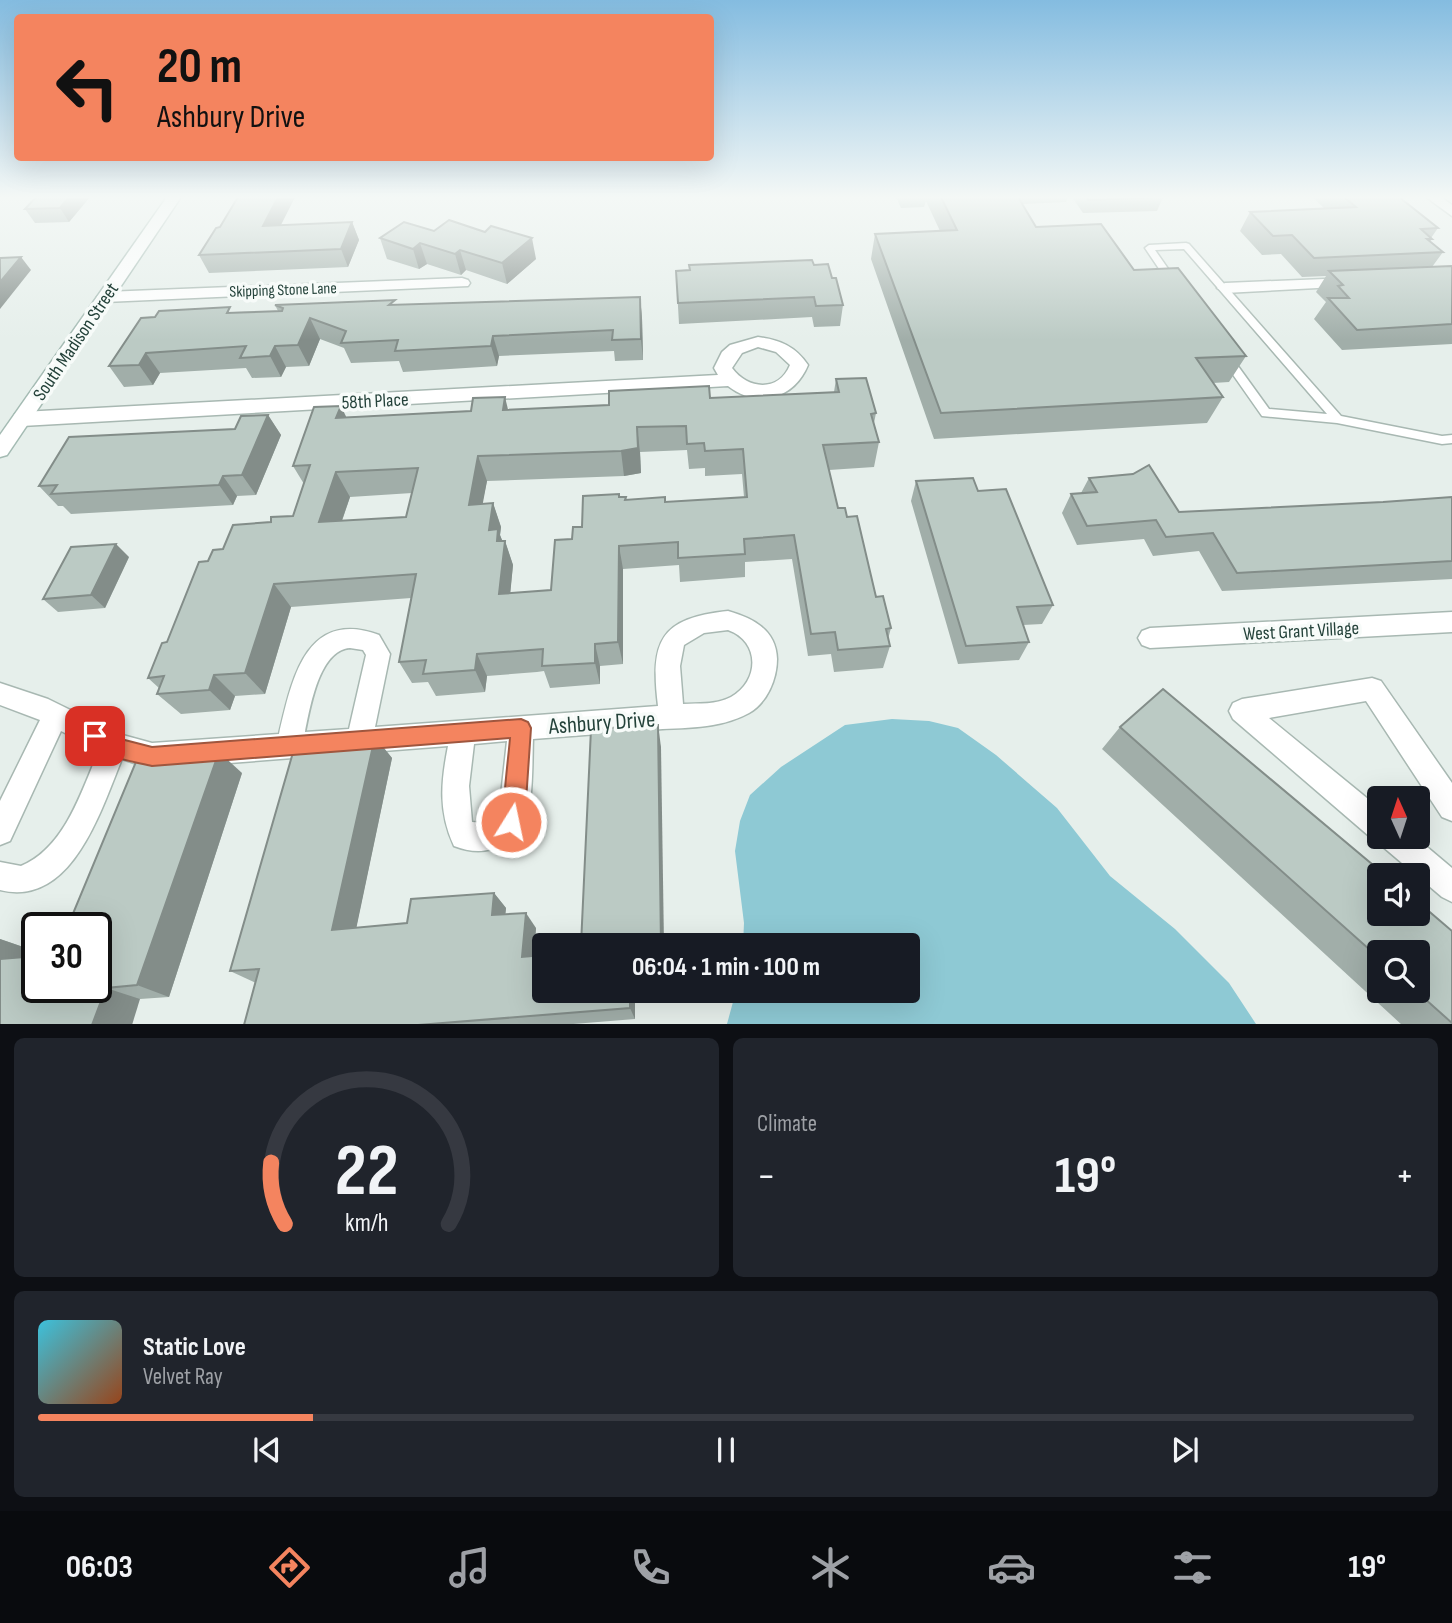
<!DOCTYPE html>
<html lang="en">
<head>
<meta charset="utf-8">
<style>
  body { margin:0; font-family:"Sofia Sans Condensed",sans-serif; background:#20242c; color:#f1f3f6; height:100vh; display:flex; flex-direction:column; font-size:26px; white-space:nowrap }
  * { box-sizing:border-box; margin:0 }
  p { font-size:23px; color:#9ea1a6 }
  .icon { flex:none; width:38px; height:38px; fill:none; stroke:currentColor; stroke-width:2; stroke-linecap:round; stroke-linejoin:round }
  .map { position:relative; height:1024px; overflow:hidden }
  .sheet { display:flex; flex-direction:column; gap:14px; padding:14px; background:#0d0f14; flex:1 }
  .sheet>* { flex:none }
  .top-card { position:absolute; left:14px; top:14px; width:700px; height:147px; border-radius:7px; box-shadow:0 7px 28px #0002; background:#f4845f; color:#111; overflow:hidden }
  .needle { width:46px; rotate:357deg }
  .buttons { position:absolute; left:1367px; top:786px; display:grid; gap:14px }
  .buttons a { display:grid; place-items:center; width:63px; height:63px; border-radius:7px; background:#171b24; box-shadow:0 7px 28px #0002; font-size:35px }
  .speed { position:absolute; left:21px; top:912px; display:flex; gap:14px; font-size:35px; font-weight:700; text-align:center }
  .speed>* { display:grid; place-content:center; width:91px; height:91px; border-radius:50%; background:#171b24; box-shadow:0 7px 28px #0002; line-height:1 }
  .speed .limit { border:4px solid #111; border-radius:10px; background:#fff; color:#111 }
  .pin { position:absolute; display:grid; place-items:center; width:60px; height:60px; color:#fff; margin:-30px; border-radius:14px; box-shadow:0 4px 10px #0006 }
  .me { position:absolute; width:77px; margin:-38px; rotate:10deg; stroke-linejoin:round; filter:drop-shadow(0 0 5px #0008) }
  .turn { display:flex; align-items:center; gap:24px; height:147px; padding:0 28px; font-size:32px }
  .turn .icon { width:91px; height:91px; stroke-width:2.5 }
  .turn b { display:block; font-size:49px; line-height:60px }
  .big { font-size:52px; font-weight:700; line-height:1.1 }
  .sheet .tile { flex:1; display:flex; flex-direction:column; justify-content:center; gap:10px; min-width:0; padding:0 24px; border-radius:10px; background:#20242c }
  .sheet .dial { align-items:center; gap:0 }
  .dial svg { height:182px; overflow:visible; fill:none; stroke:#363941; stroke-width:7; stroke-linecap:round; text-anchor:middle }
  .dial text { fill:#f1f3f6; stroke:none }
  .song { display:flex; align-items:center; gap:21px }
  .cover { width:84px; height:84px; border-radius:10px; background:linear-gradient(135deg,hsl(190 70% 55%),hsl(20 70% 35%)) }
  .played { height:7px; border-radius:4px; background:linear-gradient(90deg,#f4845f 20%,#363941 20%) }
  .keys { display:flex; justify-content:space-around; direction:ltr }
  .heat { display:flex; justify-content:space-between; align-items:center; font-size:38px; direction:ltr }
  .sheet .tiles { flex:1; display:grid; gap:14px; grid-template-columns:1fr 1fr }
  .tile:last-child { grid-column:span 2 }
  .trip { position:absolute; left:532px; top:933px; width:388px; height:70px; border-radius:7px; background:#171b24; box-shadow:0 7px 28px #0002; font-weight:700; line-height:70px; text-align:center }
  .tab-bar { display:flex; height:112px; justify-content:space-around; align-items:center; background:#090b0e; color:#9ea1a6 }
  .tab-bar .icon { width:49px; height:49px }
  .tab-bar .on { color:#f4845f }
  .tab-bar b { font-size:32px; color:#f1f3f6 }
  .map>svg:first-child { display:block }
</style>
</head>
<body>
<div class="map">
<svg width="1452" height="1025" viewBox="0 0 1452 1025">
  <rect width="100%" height="100%" fill="#e6efeb"/>
  <polygon fill="#8ec9d4" points="892,719 929,721 958,728 996,755 1057,808 1110,876 1175,929 1229,983 1256,1024 727,1024 736,991 908,990 908,945 743,945 744,923 735,851 740,821 750,795 781,767 845,725"/>
  <g fill="none" stroke-linecap="round" stroke-linejoin="round">
    <defs>
      <polygon id="lane" points="1186,243 1189,244 1341,416 1442,436 1452,435 1452,443 1442,444 1337,423 1262,416 1222,359 1222,355 1230,355 1269,409 1327,414 1184,249 1155,250 1178,283 1173,286 1170,285 1145,248 1149,245"/>
      <g id="street">
        <polygon points="1426,197 1441,197 1452,205 1452,216"/>
        <polygon points="462,278 468,280 470,283 468,286 105,302 97,297 105,292"/>
        <polygon points="1349,278 1355,280 1357,283 1355,286 1225,293 1217,288 1225,283"/>
        <path d="M758 337C780 340 795 346 808 365 794 399 758 409 728 386L22 426 15 424 13 419 15 414 22 412 718 375 714 368 722 352 730 345ZM758 347 776 352 790 365C779 392 748 390 732 368L742 353Z"/>
        <path d="M728 611C752 618 776 629 777 659 777 679 767 703 749 713 718 730 684 727 650 730 611 733 572 736 533 739 532 761 534 816 520 832 516 837 507 841 502 844 487 854 470 852 454 846 438 811 441 782 448 746L152 769 122 759C101 810 72 908 0 890V862L21 866C65 848 82 790 99 750L61 731 10 841 0 845V801L40 720 0 705V683L48 699 119 734 152 743 279 734C292 679 306 608 379 635L390 654 375 727 658 706C650 641 660 618 728 611ZM728 630C760 641 760 681 731 697 716 705 699 703 683 704L680 666 684 645 704 633ZM350 648 363 650 366 655 349 729 305 732C310 708 319 650 350 648ZM507 741 499 813 485 823 472 822 469 786 474 744Z"/>
        <polygon points="1452,612 1452,632 1150,648 1142,645 1138,638 1142,631 1150,628"/>
        <polygon points="1372,678 1381,681 1452,783 1452,821 1442,817 1366,701 1269,718 1379,808 1379,836 1414,836 1452,868 1452,902 1442,897 1382,846 1380,840 1369,836 1233,719 1229,711 1233,703 1242,699"/>
      </g>
      <polygon id="secondary" points="167,197 181,197 7,455 0,457 0,435"/>
    </defs>
    <use href="#lane" stroke="#a8b8b2" stroke-width="3"/>
    <use href="#street" stroke="#a8b8b2" stroke-width="3"/>
    <use href="#secondary" stroke="#a4bbb3" stroke-width="3"/>
    <use href="#lane" fill="#fff" fill-rule="evenodd"/>
    <use href="#street" fill="#fff" fill-rule="evenodd"/>
    <use href="#secondary" fill="#fff" fill-rule="evenodd"/>
  </g>
  <g fill="#a1aea9" fill-rule="evenodd">
    <polygon points="90,197 69,222 35,223 25,209"/>
    <polygon points="295,197 281,225 352,222 359,240 348,267 209,273 199,255 220,227"/>
    <polygon points="896,197 1068,197 1066,202 1022,204 1036,227 1134,270 1246,356 1229,382 1213,383 1223,397 1207,423 934,439 871,259 875,234 940,231 926,201 924,207 901,208"/>
    <polygon points="1072,197 1163,197 1157,211 1083,213"/>
    <polygon points="1312,197 1399,197 1438,228 1431,238 1432,239 1430,242 1443,252 1432,267 1452,266 1452,344 1342,350 1314,319 1326,302 1316,292 1326,276 1302,277 1281,254 1262,255 1240,231 1250,212 1324,208"/>
    <polygon points="434,231 536,259 507,284 466,270 461,275 427,264 419,269 387,259 380,238"/>
    <polygon points="814,265 832,278 843,305 840,326 814,327 812,317 679,324 676,271"/>
    <polygon points="640,297 642,318 643,360 615,361 614,351 499,356 497,366 403,372 399,361 351,363 344,348 320,339 309,366 286,367 281,377 252,378 246,368 160,373 153,385 124,387 109,366 233,312 278,311 275,305 397,305"/>
    <path d="M836 379 876 413 874 423 879 442 874 467 829 470 838 508 847 517 876 597 891 628 888 639 890 646 883 668 834 672 831 654 808 656 792 559 745 562V577L680 582 679 565 623 569V664L600 666V684L550 688 544 671 537 672 487 676 485 692 436 696 428 682 412 683 399 662 411 598 291 607 265 694 235 696 230 710 181 714 157 694 159 688 148 678 208 561 223 549 271 522 293 516 304 484 293 466 346 417 609 405 710 398 834 392ZM687 450 689 469 705 468V476L742 474 744 497 666 502 626 500 619 497 582 527 572 539 551 590 510 593 513 565 505 541H502L500 535 501 527 493 503 482 504 487 481 624 476 641 473 640 452ZM412 493 406 517 342 521 350 497Z"/>
    <polygon points="268,415 281,435 256,495 237,496 233,505 71,514 63,506 58,506 39,486 235,429"/>
    <polygon points="1089,478 1179,512 1383,502 1452,497 1452,579 1222,591 1199,551 1153,556 1144,539 1077,545 1062,513 1071,494 1081,493"/>
    <polygon points="916,481 1053,605 1042,624 1023,625 1029,642 1019,660 958,664 911,501"/>
    <polygon points="129,557 105,608 58,612 43,599"/>
    <path d="M1120 727 1452 931V1025H1402L1102 749ZM1379 952 1418 990H1379Z"/>
    <polygon points="375,737 392,758 356,928 407,923 494,893 506,908 505,914 536,928 534,956 544,990 635,990 635,1019 561,1025 244,1025 256,983 230,971"/>
    <polygon points="242,773 169,997 140,999 0,1025 0,939 29,949 25,957 37,987"/>
  </g>
  <g fill="#838d89">
    <polygon points="69,197 90,197 69,222 60,208"/>
    <polygon points="278,197 295,197 271,244 263,226"/>
    <polygon points="352,222 359,240 348,267 341,249"/>
    <polygon points="532,238 536,259 507,284 502,263"/>
    <polygon points="420,243 427,264 419,269 413,249"/>
    <polygon points="460,250 466,270 461,275 455,254"/>
    <polygon points="21,257 31,270 0,309 0,282"/>
    <polygon points="640,297 642,318 643,360 641,339"/>
    <polygon points="310,318 320,339 309,366 298,345"/>
    <polygon points="493,336 499,356 497,366 491,346"/>
    <polygon points="275,346 286,367 281,377 270,356"/>
    <polygon points="146,353 160,373 153,385 139,365"/>
    <polygon points="505,397 511,422 503,410"/>
    <polygon points="341,406 353,431 336,418"/>
    <polygon points="268,415 281,435 256,495 242,475"/>
    <polygon points="637,427 640,452 641,473 624,476 621,451"/>
    <polygon points="478,456 487,481 478,529 469,505"/>
    <polygon points="336,472 350,497 333,546 319,522"/>
    <polygon points="223,476 237,496 233,505 219,485"/>
    <polygon points="493,503 501,527 500,535 505,547 505,541 513,565 508,617 499,594 489,530"/>
    <polygon points="116,544 129,557 105,608 91,595"/>
    <polygon points="619,546 623,569 623,664 618,642"/>
    <polygon points="274,584 291,607 265,694 245,673"/>
    <polygon points="595,644 600,666 600,684 595,663"/>
    <polygon points="477,654 487,676 485,692 475,670"/>
    <polygon points="214,675 235,696 230,710 209,690"/>
    <polygon points="658,725 661,747 664,945 661,945"/>
    <polygon points="375,737 392,758 353,944 332,930"/>
    <polygon points="219,752 242,773 169,997 137,985"/>
    <polygon points="494,893 506,908 504,930 492,915"/>
    <polygon points="526,913 536,928 533,969 522,957"/>
    <polygon points="0,939 29,949 18,974 0,969"/>
    <polygon points="106,988 140,999 132,1025 92,1025"/>
    <polygon points="630,990 635,990 635,1019 630,1008"/>
  </g>
  <g fill="#bbcac4" stroke="#838d89" stroke-width="2" fill-rule="evenodd">
    <polygon points="36,197 69,197 60,208 25,209"/>
    <polygon points="238,197 278,197 263,226 352,222 341,249 199,255 216,228 220,227"/>
    <polygon points="941,197 1018,197 1036,227 1101,224 1134,270 1178,268 1246,356 1196,358 1223,397 941,413 875,234 957,230"/>
    <polygon points="1086,197 1163,197 1088,200"/>
    <polygon points="1344,197 1399,197 1438,228 1421,229 1432,239 1427,239 1443,252 1314,258 1292,235 1273,236 1250,212 1356,207"/>
    <polygon points="449,220 485,232 491,226 532,238 502,263 460,250 455,254 420,243 413,249 380,238 404,222 434,231"/>
    <polygon points="21,257 0,282 0,258"/>
    <polygon points="812,260 814,265 828,264 832,278 836,278 843,305 816,306 814,297 678,303 676,271 690,270 689,265"/>
    <polygon points="1452,266 1452,324 1357,330 1328,298 1349,298 1338,286 1343,285 1329,271"/>
    <polygon points="640,297 641,339 612,340 613,330 493,336 491,346 395,351 398,340 341,343 346,331 310,318 298,345 275,346 270,356 240,358 246,346 146,353 139,365 109,366 141,318 155,317 159,311 230,307 227,313 282,311 283,308 275,305 395,300 389,305"/>
    <path d="M866 378 876 413 871 414 879 442 823 445 838 508H845L847 517 857 516 876 597 883 596 891 628 886 629 890 646 838 650 835 632 811 634 794 535 744 539 745 554 678 558V542L619 546 618 642 595 644V663L542 666 543 649 530 650 477 654 475 670 423 674 426 660 399 662 416 574 274 584 245 673 214 675 209 690 157 694 164 676 148 678 162 643 167 642 199 562 208 561 213 550 223 549 233 525 271 522V517L293 516 310 465 293 466 314 407 341 406 336 418 471 411 473 398 505 397 503 410 609 405V391L709 386 710 398 839 392 836 379ZM686 426 687 444 704 443 705 451 743 449 747 497 665 502V497L625 500 626 497H619V494L583 496 582 527H573L572 539 555 540 551 590 499 594 505 541H497L498 529 489 530 493 503 469 505 478 456 621 451 638 448 637 427ZM418 468 406 517 319 522 336 472Z"/>
    <polygon points="268,415 242,475 223,476 219,485 51,494 57,485 39,486 69,437 235,429 241,416"/>
    <polygon points="1149,465 1179,512 1383,502 1452,497 1452,561 1237,573 1213,533 1166,537 1156,520 1087,526 1071,494 1097,492 1089,478 1133,474"/>
    <polygon points="973,478 978,491 1006,489 1053,605 1017,607 1029,642 966,646 916,481"/>
    <polygon points="116,544 91,595 43,599 71,547"/>
    <polygon points="1163,689 1385,875 1379,875 1379,914 1418,914 1418,902 1452,931 1452,1023 1415,990 1418,990 1418,952 1379,952 1379,958 1120,727"/>
    <polygon points="658,725 661,945 581,945 591,729"/>
    <polygon points="375,737 332,930 407,923 411,899 494,893 492,915 526,913 522,957 544,955 544,990 630,990 630,1008 418,1025 244,1025 259,969 230,971 296,742"/>
    <polygon points="219,752 137,985 106,988 92,1025 0,1025 0,959 37,956 37,987 96,987 96,928 67,928 138,757"/>
  </g>
  <linearGradient id="sky" x2="0" y2="1"><stop stop-color="#84bce0"/><stop offset="0.58" stop-color="#f4f8f6"/><stop offset="1" stop-color="#f4f8f6" stop-opacity="0"/></linearGradient>
  <rect width="1452" height="340" fill="url(#sky)"/>
  <path fill="#f4845f" stroke="#9f563e" stroke-width="2" d="M521 719 528 722 531 728 526 801 518 830 511 833 504 830C500 821 509 753 510 738L152 766C132 761 94 757 85 736L88 730 95 727 117 738 152 747Z"/>
  <g text-anchor="middle" stroke-width="7" stroke-linejoin="round" paint-order="stroke">
    <g font-size="16" fill="#24423a" stroke="#f7fbf9">
      <text transform="translate(283 289) rotate(-2)" y="6">Skipping Stone Lane</text>
    </g>
    <g font-size="19" fill="#24423a" stroke="#f7fbf9">
      <text transform="translate(75 341) rotate(-56)" y="7">South Madison Street</text>
      <text transform="translate(375 400) rotate(-3)" y="7">58th Place</text>
      <text transform="translate(1301 630) rotate(-3)" y="7">West Grant Village</text>
    </g>
    <g font-size="23" fill="#24423a" stroke="#f7fbf9">
      <text transform="translate(602 722) rotate(-4)" y="8">Ashbury Drive</text>
    </g>
  </g>
</svg>
<div class="buttons">
<a><svg class="needle" viewBox="-14 -14 28 28"><path d="M0-13l5 13h-10z" fill="#e53935"/><path d="M0 13l5-13h-10z" fill="#9ea1a6"/></svg></a>
<a><svg class="icon" aria-label="sound" viewBox="0 0 24 24"><path d="M4 9h4l5-4v14l-5-4H4zM17 9q2 3 0 6"/></svg></a>
<a><svg class="icon" aria-label="search" viewBox="0 0 24 24"><circle cx="10" cy="10" r="6"/><path d="M15 15l6 6"/></svg></a>
</div>
<div class="speed"><div class="limit">30</div></div>
<div class="pin" style="left:95px;top:736px;background:#d93025"><svg class="icon" aria-label="arrive" viewBox="0 0 24 24"><path d="M6 21V4h12l-3 4 3 4H6"/></svg></div>
<svg class="me" style="left:511px;top:822px" viewBox="-20 -20 40 40"><circle r="17" fill="#f4845f" stroke="#fff" stroke-width="3"/><path d="M0-11L8 9 0 5-8 9z" fill="#fff"/></svg>
<div class="trip">06:04 · 1 min · 100 m</div>
<div class="top-card">
<div class="turn"><svg class="icon" aria-label="left" viewBox="0 0 24 24"><path d="M17 20v-9H6M10 6l-5 5 5 5"/></svg><div><b>20 m</b>Ashbury Drive</div></div>
</div>
</div>
<section class="sheet">
<div class="tiles">
<div class="tile dial"><svg viewBox="0 0 100 80">
<path d="M14 69A42 42 0 1 1 86 69"/>
<path d="M14 69A42 42 0 0 1 8 42" stroke="#f4845f"/>
<text x="50" y="56" font-size="32" font-weight="700">22</text>
<text x="50" y="72" font-size="11">km/h</text>
</svg></div>
<div class="tile"><p>Climate</p>
<div class="heat"><a>−</a><b class="big">19°</b><a>+</a></div>
</div>
<div class="tile">
<div class="song"><i class="cover"></i><div><b>Static Love</b><p>Velvet Ray</p></div></div>
<div class="played"></div>
<div class="keys"><svg class="icon" aria-label="previous" viewBox="0 0 24 24"><path d="M18 5L8 12l10 7zM5 5v14"/></svg><svg class="icon" aria-label="pause" viewBox="0 0 24 24"><path d="M8 5v14M16 5v14"/></svg><svg class="icon" aria-label="next" viewBox="0 0 24 24"><path d="M6 5l10 7-10 7zM19 5v14"/></svg></div>
</div>
</div>
</section>
<nav class="tab-bar">
<b>06:03</b>
<svg class="icon on" aria-label="directions" viewBox="0 0 24 24"><path d="M12 3l9 9-9 9-9-9zM9 14v-3h6M13 9l2 2-2 2"/></svg>
<svg class="icon" aria-label="music" viewBox="0 0 24 24"><path d="M9 18V5l10-2v13"/><circle cx="6" cy="18" r="3"/><circle cx="16" cy="16" r="3"/></svg>
<svg class="icon" aria-label="phone" viewBox="0 0 24 24"><path d="M5 4h4l2 5-3 2q2 4 5 5l2-3 5 2v4C11 20 4 13 5 4z"/></svg>
<svg class="icon" aria-label="climate" viewBox="0 0 24 24"><path d="M12 3v18M4 7l16 10M4 17L20 7"/></svg>
<svg class="icon" aria-label="car" viewBox="0 0 24 24"><path d="M5 17H2v-5l4-1 3-4h7l3 4 3 1v5h-3M9 17h6M6 11h13"/><circle cx="7" cy="17" r="2"/><circle cx="17" cy="17" r="2"/></svg>
<svg class="icon" aria-label="filters" viewBox="0 0 24 24"><path d="M4 7h16M4 17h16"/><circle cx="9" cy="7" r="2"/><circle cx="15" cy="17" r="2"/></svg>
<b>19°</b>
</nav>
</body>
</html>
